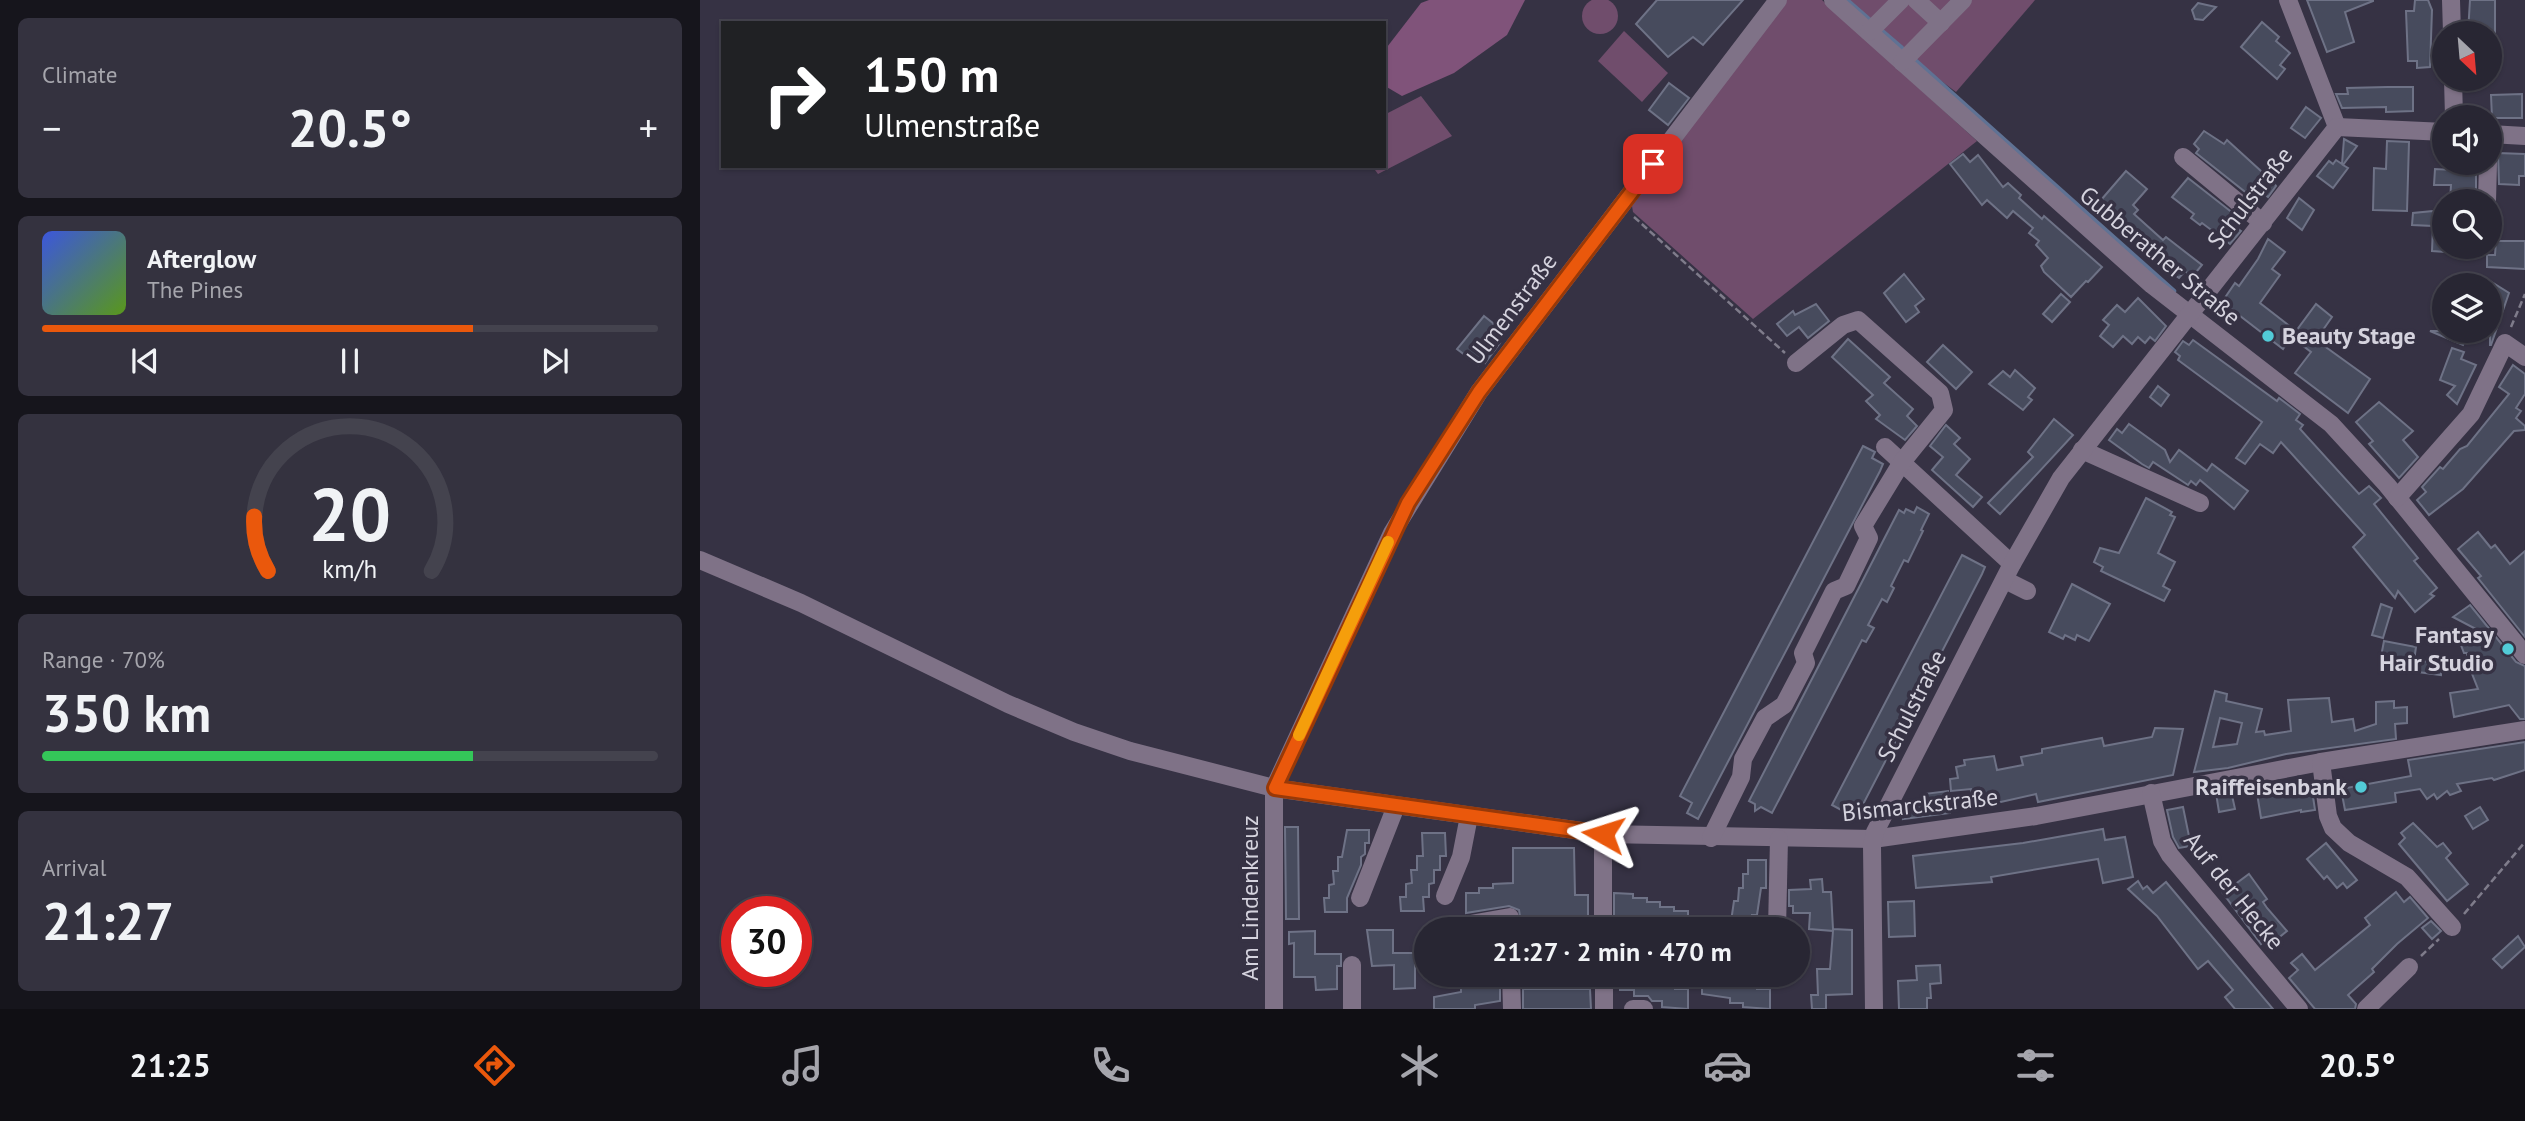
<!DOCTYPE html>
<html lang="en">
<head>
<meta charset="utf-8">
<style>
  body { margin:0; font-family:"PT Sans",sans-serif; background:#34323f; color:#f1f3f6; height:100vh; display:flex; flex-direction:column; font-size:26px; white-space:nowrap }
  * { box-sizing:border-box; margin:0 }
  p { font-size:23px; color:#a5a5ac }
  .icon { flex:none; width:38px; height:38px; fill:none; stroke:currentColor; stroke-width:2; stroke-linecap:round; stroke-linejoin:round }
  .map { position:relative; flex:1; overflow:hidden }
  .drawer { display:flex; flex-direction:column; gap:18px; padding:18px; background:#16151c; width:700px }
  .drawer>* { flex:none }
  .guide { position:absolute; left:21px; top:21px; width:665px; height:147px; border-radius:0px; box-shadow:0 2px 5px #0004,0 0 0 2px #44434e; background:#202124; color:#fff; overflow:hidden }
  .needle { width:46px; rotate:154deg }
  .tools { position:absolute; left:1732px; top:21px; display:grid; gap:14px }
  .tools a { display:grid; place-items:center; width:70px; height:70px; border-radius:50%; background:#282633; box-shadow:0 2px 5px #0004,0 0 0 2px #44434e; font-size:35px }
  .speed { position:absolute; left:21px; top:896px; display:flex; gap:14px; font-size:35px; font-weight:700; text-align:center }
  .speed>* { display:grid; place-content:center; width:91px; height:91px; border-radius:50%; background:#282633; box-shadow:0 2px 5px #0004,0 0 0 2px #44434e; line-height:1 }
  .speed .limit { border:10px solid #d22; background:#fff; color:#111 }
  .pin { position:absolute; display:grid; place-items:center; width:60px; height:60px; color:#fff; margin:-30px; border-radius:14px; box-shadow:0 4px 10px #0006 }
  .me { position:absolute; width:77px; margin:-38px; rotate:276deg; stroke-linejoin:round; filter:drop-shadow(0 0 5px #0008) }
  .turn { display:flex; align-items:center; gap:24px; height:147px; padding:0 28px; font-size:32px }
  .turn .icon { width:91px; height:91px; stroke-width:2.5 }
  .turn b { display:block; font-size:49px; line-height:60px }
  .big { font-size:52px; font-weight:700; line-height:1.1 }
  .drawer .card { flex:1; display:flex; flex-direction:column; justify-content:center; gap:10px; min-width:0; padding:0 24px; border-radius:10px; background:#34323f }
  .drawer .dial { align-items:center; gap:0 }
  .dial svg { height:182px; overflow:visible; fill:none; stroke:#44434e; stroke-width:7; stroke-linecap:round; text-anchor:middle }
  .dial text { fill:#f1f3f6; stroke:none }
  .song { display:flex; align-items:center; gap:21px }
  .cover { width:84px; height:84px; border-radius:10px; background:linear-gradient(135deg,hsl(230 70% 55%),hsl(90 70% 35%)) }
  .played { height:7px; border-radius:4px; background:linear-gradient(90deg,#ea580c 70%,#44434e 70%) }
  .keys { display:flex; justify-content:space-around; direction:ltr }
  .heat { display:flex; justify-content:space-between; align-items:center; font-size:38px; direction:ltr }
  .charge { height:10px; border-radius:5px; background:linear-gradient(90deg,#34c759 70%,#44434e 0) }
  .trip { position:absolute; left:714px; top:917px; width:396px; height:70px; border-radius:35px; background:#282633; box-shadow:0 2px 5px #0004,0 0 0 2px #44434e; font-weight:700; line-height:70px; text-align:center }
  .menu { display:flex; height:112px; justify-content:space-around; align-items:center; background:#100f14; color:#a5a5ac }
  .menu .icon { width:49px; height:49px }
  .menu .current { color:#ea580c }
  .menu b { font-size:32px; color:#f1f3f6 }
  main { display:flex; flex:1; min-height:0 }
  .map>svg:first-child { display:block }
</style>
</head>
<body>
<main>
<section class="drawer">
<div class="card"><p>Climate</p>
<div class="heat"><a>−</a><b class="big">20.5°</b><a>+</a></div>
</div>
<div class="card">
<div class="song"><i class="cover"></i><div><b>Afterglow</b><p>The Pines</p></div></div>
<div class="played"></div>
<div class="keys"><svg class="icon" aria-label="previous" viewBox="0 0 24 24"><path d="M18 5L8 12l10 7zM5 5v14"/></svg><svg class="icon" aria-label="pause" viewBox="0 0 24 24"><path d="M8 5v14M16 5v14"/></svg><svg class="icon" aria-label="next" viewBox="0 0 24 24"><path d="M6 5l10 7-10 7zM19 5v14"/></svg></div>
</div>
<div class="card dial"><svg viewBox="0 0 100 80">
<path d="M14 69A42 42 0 1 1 86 69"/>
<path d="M14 69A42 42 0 0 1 8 45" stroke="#ea580c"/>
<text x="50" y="56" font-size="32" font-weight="700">20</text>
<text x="50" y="72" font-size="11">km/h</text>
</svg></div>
<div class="card"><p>Range · 70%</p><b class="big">350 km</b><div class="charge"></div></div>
<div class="card"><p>Arrival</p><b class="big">21:27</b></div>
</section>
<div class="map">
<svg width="1825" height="1009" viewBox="0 0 1825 1009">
  <rect width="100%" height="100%" fill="#363244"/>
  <g fill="#704d6c">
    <circle cx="900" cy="16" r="18"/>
    <polygon points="1085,0 1122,0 1277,141 1053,319 933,212 931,200"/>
    <polygon points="1150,0 1335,0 1256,92 1208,56 1147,4"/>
    <polygon points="924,31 968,73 942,102 898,61"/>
    <polygon points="721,96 752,136 678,174 672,166 684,166 684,115"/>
  </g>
  <polygon fill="#80537a" points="729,0 825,0 807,35 754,73 702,96 685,86 684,51 721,3"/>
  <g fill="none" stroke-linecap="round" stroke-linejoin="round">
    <g stroke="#5f7294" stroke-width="4.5">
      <polyline points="1147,0 1171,21"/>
      <polyline points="1181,30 1202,48"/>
      <polyline points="1216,61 1474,291"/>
    </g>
  </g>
  <g fill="#474b5d" stroke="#6e7286" stroke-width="2" fill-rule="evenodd">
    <polygon points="957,0 1043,0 1003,45 993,37 968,57 936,24"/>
    <polygon points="1607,0 1673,0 1673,1 1645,12 1654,42 1627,52"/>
    <polygon points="1715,0 1728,0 1732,10 1730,67 1717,68 1717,61 1708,61 1706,11 1714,11"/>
    <polygon points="1770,0 1795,0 1795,33 1768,33"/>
    <polygon points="1498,3 1516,7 1503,20 1495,19 1492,10"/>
    <polygon points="1562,22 1579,37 1576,41 1590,53 1580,65 1585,69 1577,79 1541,47"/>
    <polygon points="969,83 989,98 968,125 949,110"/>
    <polygon points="1687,87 1713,87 1713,111 1686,112 1686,107 1642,108 1636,94 1648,94 1647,88"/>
    <polygon points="1822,94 1822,118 1792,118 1791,95"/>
    <polygon points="1606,107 1621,118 1605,138 1591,128"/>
    <polygon points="1504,131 1524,144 1527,140 1573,182 1576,186 1568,197 1564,194 1558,202 1496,153 1499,149 1494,144"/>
    <polygon points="1644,139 1657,146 1643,165 1648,168 1633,188 1617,176 1629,161 1633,164 1636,160 1642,164"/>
    <polygon points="1687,141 1709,142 1707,211 1673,210 1674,168 1686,169"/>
    <polygon points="1798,153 1825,154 1825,176 1819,176 1819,185 1799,184"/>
    <polygon points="1263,154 1270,162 1278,155 1303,187 1308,183 1321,195 1319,198 1342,219 1344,216 1402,267 1388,282 1386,281 1371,297 1344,272 1341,266 1348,258 1336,245 1339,241 1329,233 1333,228 1313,211 1307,218 1287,200 1282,205 1250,164"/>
    <polygon points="1752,163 1772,163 1771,173 1776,174 1776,191 1770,191 1770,201 1750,201 1751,185 1734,185 1735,169 1752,170"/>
    <polygon points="1426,171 1447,189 1433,205 1438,210 1434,214 1463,240 1466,237 1502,265 1492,277 1485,271 1479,278 1449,257 1395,207"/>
    <polygon points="1488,178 1543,221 1538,229 1541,231 1530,244 1502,223 1500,225 1491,218 1494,214 1472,197"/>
    <polygon points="1599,198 1614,210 1602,230 1587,218"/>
    <polygon points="1733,211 1745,212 1745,252 1732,251 1733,226 1712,225 1713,213"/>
    <polygon points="1568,239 1585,252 1572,269 1580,275 1560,303 1596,331 1616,304 1632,317 1616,340 1670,379 1648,413 1595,373 1611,352 1591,337 1583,349 1522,302 1535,283 1539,286 1558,259"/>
    <polygon points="1796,241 1825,241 1825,269 1787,267 1787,255 1795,255"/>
    <polygon points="1204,274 1224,299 1215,306 1219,312 1206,322 1184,293"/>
    <polygon points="1790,281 1809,293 1791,345 1790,345"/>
    <polygon points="1361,294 1370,302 1352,322 1343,314"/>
    <polygon points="1438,298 1466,326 1455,341 1450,337 1445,343 1438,337 1432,344 1423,336 1413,347 1400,336 1409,325 1403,320 1417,305 1425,312"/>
    <polygon points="1116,304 1129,321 1108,338 1099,327 1087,336 1077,324 1093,311 1095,315"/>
    <polygon points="784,316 794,324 787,333 800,343 785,363 781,360 778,365 757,349"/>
    <polygon points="1730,331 1769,331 1763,345"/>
    <polygon points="1148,339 1190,377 1184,383 1213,409 1207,416 1217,426 1205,440 1176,419 1180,415 1166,401 1173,395 1132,357"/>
    <polygon points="1493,340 1577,401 1579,398 1600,414 1596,420 1603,425 1600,429 1659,494 1669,486 1681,498 1674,504 1718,558 1714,561 1737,588 1730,594 1734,596 1715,612 1698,591 1695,598 1653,547 1665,535 1581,442 1573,453 1560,444 1545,464 1536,458 1562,422 1478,360 1480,356 1475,352 1483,341 1489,345"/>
    <polygon points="1243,345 1272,372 1256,389 1227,362"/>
    <polygon points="1752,348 1764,352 1761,359 1776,365 1757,404 1747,395 1755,386 1740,380"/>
    <polygon points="1813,365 1825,374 1825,394 1816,408 1821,411 1816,418 1825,426 1825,430 1814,431 1763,489 1729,515 1717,500 1726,492 1722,487 1740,467 1743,469 1760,449 1767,446 1809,394 1799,387"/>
    <polygon points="1315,370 1335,388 1328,397 1332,400 1323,410 1289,384 1303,371 1310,377"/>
    <polygon points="1458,386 1469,395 1461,406 1450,397"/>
    <polygon points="1679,402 1713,431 1703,440 1718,457 1699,478 1669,444 1673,441 1656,422"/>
    <polygon points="1354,419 1373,435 1300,514 1288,503 1333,457 1328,452"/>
    <polygon points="1429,424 1465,450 1470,462 1479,450 1507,471 1512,464 1548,491 1534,509 1500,480 1496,485 1491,481 1488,485 1453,462 1449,468 1442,464 1409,440 1417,429 1422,433"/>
    <polygon points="1246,425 1260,438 1254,444 1270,459 1256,475 1282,497 1273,507 1232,470 1243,457 1230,446"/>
    <polygon points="1163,446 1175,452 1172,458 1183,464 1180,471 998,819 987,813 992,803 980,796"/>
    <polygon points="1446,498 1472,512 1470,515 1475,517 1458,553 1475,562 1463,586 1470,590 1464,601 1401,571 1403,567 1394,562 1400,548 1419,553"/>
    <polygon points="1217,507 1229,514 1221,530 1223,531 1208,562 1204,560 1191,586 1194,588 1187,602 1182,599 1168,625 1174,628 1166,642 1162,640 1072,813 1061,807 1055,811 1055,804 1049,801 1199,510 1204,513 1206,509 1214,513"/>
    <polygon points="1778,532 1791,548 1795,545 1810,564 1825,551 1825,637 1778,578 1781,576 1758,549"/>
    <polygon points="1262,555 1285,567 1282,574 1156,818 1132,805"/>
    <polygon points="1372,584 1410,604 1389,641 1377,635 1375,640 1365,635 1363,639 1349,632"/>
    <polygon points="1681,604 1692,608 1683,638 1672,635"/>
    <polygon points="1770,605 1816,662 1825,666 1825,719 1820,719 1809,705 1754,717 1750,693 1778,689 1767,661 1767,653 1764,653 1757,635 1776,629 1753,617"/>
    <polygon points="1684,641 1716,647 1714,661 1742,662 1741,675 1679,667"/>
    <path d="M1515 691 1527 694 1526 701 1562 709 1556 732 1564 731 1565 735 1591 731 1588 700 1629 698 1632 722 1653 719 1655 731 1676 724V702L1694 701V708L1707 707V723L1695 724 1696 739 1586 754 1528 768 1494 772ZM1520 718 1542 723 1537 744 1513 747Z"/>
    <polygon points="1455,728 1483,729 1473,775 1338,802 1336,794 1274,808 1271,789 1251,791 1250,779 1258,778 1256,767 1265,765 1264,760 1294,756 1297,770 1323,765 1321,757 1342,753 1342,749 1402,738 1404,746 1452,737"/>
    <polygon points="1825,742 1825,770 1794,780 1792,778 1757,784 1761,791 1750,795 1747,791 1737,799 1734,794 1727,799 1720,789 1695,793 1696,802 1645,810 1641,789 1711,776 1708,760"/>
    <polygon points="1597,781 1598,792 1612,790 1615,810 1601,812 1601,810 1561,818 1556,787"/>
    <polygon points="1248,791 1250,813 1203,819 1205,805 1225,803 1224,794"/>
    <polygon points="1531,791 1535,809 1519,812 1516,793"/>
    <polygon points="1483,807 1491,846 1479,848 1473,837 1467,810"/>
    <polygon points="1780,807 1788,820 1773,829 1765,816"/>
    <polygon points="1713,823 1737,847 1743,843 1751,853 1746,858 1768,884 1747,901 1699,844 1705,838 1701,833"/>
    <polygon points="585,827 598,827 599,919 586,919"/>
    <polygon points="1403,829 1405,840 1425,837 1433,877 1403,883 1398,859 1291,877 1292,882 1216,888 1213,856 1323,843"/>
    <polygon points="647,830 669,830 669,843 665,843 665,854 661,857 661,865 647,898 647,912 625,912 624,898 629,898 629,885 634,884 633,871 638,871 638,857 642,857"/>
    <polygon points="722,833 745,833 746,856 740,856 740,870 734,870 734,883 729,884 729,897 723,897 724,911 701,911 700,897 706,897 706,884 712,883 711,870 717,870 717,856 723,856"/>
    <polygon points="1626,843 1657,880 1647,888 1643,883 1637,888 1627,876 1624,879 1607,859"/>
    <polygon points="813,848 874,848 875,895 888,895 888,922 821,923 819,910 809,906 766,913 766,893 779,893 779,888 793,888 793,884 813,883"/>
    <polygon points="1048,860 1066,860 1066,888 1061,888 1057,915 1052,915 1052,928 1030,928 1034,901 1038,901 1039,888 1043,888 1043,874 1048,874"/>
    <polygon points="1549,874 1567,899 1563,902 1567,908 1587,931 1577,939 1573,934 1561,944 1519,888 1530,879 1534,885"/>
    <polygon points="1122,879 1123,892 1131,892 1133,929 1152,930 1152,994 1126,995 1126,1009 1112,1009 1111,995 1118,995 1117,969 1130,969 1133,931 1109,929 1110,913 1093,913 1093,906 1089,906 1089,890 1111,889 1110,880"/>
    <polygon points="1438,881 1443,889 1447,886 1453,893 1466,882 1573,1009 1535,1009 1525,997 1533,990 1508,961 1498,969 1457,916 1428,889"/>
    <polygon points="1696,892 1704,902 1710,897 1728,918 1697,944 1672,969 1674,972 1648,995 1656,1004 1655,1009 1615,1009 1589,978 1598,970 1591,963 1602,954 1615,970 1670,925 1665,918"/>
    <polygon points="914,893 933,894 933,898 947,898 947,902 960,902 960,907 974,907 974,911 988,911 988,929 961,929 960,925 947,925 947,921 934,921 933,917 914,917"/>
    <polygon points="1214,901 1215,936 1189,937 1188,902"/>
    <polygon points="1731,921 1741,931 1732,939 1722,928"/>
    <polygon points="667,930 693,930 693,953 719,953 719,965 715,965 715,988 694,989 694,965 672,966"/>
    <polygon points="615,931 615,954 641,954 641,966 637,966 637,989 616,990 615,977 594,977 594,943 589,944 589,932"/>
    <polygon points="1818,936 1825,947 1802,968 1793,959"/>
    <polygon points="1240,965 1241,983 1230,984 1231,998 1227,998 1227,1009 1199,1009 1198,981 1217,980 1216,966"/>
    <polygon points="920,975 948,975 948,978 961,978 961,984 975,984 975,989 988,989 988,1009 962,1007 962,1001 952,1001 948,996 934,996 934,990 920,990"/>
    <polygon points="1002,975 1029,975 1029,980 1043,980 1043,984 1057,984 1057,989 1070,989 1070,1009 1043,1007 1043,1003 1030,1003 1030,998 1002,994"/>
    <polygon points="788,978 800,978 800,1001 775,1005 775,1009 734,1009 734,997 761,992 761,988 775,987 775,983 788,982"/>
    <polygon points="823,989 890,989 891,1009 823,1009"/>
  </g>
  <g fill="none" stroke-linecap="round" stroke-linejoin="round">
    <g stroke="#7f7c8b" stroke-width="2.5" stroke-dasharray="7 3.5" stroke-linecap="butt">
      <polyline points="934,217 1085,353"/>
      <polyline points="1811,327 1825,294"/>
      <polyline points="1764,914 1825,842"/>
      <polyline points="1721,956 1739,939"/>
    </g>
    <g stroke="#7f7287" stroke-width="18">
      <polyline points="1133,0 1452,285 1631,424 1687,485 1825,655"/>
      <polyline points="1216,0 1241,23"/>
      <polyline points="1588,0 1637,127"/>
      <polyline points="1751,0 1752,33"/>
      <polyline points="1169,32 1201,0"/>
      <polyline points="1202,62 1263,0"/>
      <polyline points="1753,79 1754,117"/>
      <polyline points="1790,134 1825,136"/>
      <polyline points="1483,157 1563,223"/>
      <polyline points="1787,201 1788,163"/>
      <polyline points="1185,447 1312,564"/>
      <polyline points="1382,450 1500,503"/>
      <polyline points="1697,498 1771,414 1805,343 1825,357"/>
      <polyline points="0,560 101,603 308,704 374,732 430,751 574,788 903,834 1173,839 1336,816 1621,762 1825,730"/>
      <polyline points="1305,580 1327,591"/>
      <polyline points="1621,762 1628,816 1633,828 1649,843 1707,877 1752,927"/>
      <polyline points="1451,793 1462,841 1470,855 1599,1009"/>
      <polyline points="903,834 903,929"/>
      <polyline points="1011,838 1041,777 1043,759 1065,718 1084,705 1106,663 1103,653 1134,591 1146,586 1169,538 1163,526 1202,462 1244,410 1240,393 1158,320 1143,325 1096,363"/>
      <polyline points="745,896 761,857 769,816"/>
      <polyline points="660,898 696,806"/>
      <polyline points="759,926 810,917 810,929"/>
      <polyline points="1077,929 1079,839"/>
      <polyline points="652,965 652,1009"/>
      <polyline points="811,975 812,1009"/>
      <polyline points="904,975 904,1009"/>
      <polyline points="574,1009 574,788 692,533 779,392 1078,0"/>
      <polyline points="933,1009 944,1009"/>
      <polyline points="1174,1009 1172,846 1175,832 1312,564 1361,478 1637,127 1745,132"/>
      <polyline points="1666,1009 1709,967"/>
    </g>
  </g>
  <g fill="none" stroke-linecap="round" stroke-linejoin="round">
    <defs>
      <polyline id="route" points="903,834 575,788 708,503 779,392 953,164"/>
    </defs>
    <use href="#route" stroke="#983908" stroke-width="18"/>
    <use href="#route" stroke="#ea580c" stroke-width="12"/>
    <polyline stroke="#f59e0b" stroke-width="12" points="599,735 688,542"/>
  </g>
  <g fill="#52cbd7" stroke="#363244" stroke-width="2.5">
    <circle cx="1568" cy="336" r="7"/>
    <circle cx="1808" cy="649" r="7"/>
    <circle cx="1661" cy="787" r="7"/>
  </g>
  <g text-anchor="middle" stroke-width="7" stroke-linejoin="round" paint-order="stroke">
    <g font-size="24" fill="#d5d3de" stroke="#363244">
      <text transform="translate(1550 198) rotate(-52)" y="8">Schulstraße</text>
      <text transform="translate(1460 256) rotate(40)" y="8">Gubberather Straße</text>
      <text transform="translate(812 309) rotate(-53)" y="8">Ulmenstraße</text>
      <text transform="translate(1212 706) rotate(-63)" y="8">Schulstraße</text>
      <text transform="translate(1220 805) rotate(-6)" y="8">Bismarckstraße</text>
      <text transform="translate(1534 891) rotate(51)" y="8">Auf der Hecke</text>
      <text transform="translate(550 898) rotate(-90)" y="8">Am Lindenkreuz</text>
    </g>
    <g font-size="24" font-weight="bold" fill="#d5d3de" stroke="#363244" text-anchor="end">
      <text x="1582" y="344" text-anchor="start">Beauty Stage</text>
      <text x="1794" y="643">Fantasy<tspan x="1794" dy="28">Hair Studio</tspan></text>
      <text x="1647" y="795">Raiffeisenbank</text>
    </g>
  </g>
</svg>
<div class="tools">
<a><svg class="needle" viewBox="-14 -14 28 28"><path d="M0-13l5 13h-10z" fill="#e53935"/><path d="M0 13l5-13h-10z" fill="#a5a5ac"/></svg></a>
<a><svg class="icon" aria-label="sound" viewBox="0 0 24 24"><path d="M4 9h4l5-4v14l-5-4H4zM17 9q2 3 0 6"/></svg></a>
<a><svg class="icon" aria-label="search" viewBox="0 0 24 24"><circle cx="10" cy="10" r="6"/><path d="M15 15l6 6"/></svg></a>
<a><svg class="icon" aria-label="layers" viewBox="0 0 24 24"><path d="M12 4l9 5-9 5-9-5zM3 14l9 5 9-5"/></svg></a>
</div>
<div class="speed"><div class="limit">30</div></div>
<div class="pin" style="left:953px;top:164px;background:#d93025"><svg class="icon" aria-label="arrive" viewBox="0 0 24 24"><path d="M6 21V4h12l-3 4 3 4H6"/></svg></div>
<svg class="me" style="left:903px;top:834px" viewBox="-20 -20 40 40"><path d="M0-17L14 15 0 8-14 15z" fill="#ea580c" stroke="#fff" stroke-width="4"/></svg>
<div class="trip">21:27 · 2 min · 470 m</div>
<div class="guide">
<div class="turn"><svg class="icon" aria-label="right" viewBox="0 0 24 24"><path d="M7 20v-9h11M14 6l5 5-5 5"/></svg><div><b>150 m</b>Ulmenstraße</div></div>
</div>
</div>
</main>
<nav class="menu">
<b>21:25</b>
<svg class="icon current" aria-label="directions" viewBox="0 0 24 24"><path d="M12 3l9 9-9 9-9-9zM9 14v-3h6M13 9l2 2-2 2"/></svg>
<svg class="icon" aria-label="music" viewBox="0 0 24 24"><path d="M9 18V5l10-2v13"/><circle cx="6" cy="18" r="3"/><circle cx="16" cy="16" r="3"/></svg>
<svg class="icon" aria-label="phone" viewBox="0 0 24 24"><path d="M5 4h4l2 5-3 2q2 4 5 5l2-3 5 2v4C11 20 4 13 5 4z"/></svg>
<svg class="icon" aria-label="climate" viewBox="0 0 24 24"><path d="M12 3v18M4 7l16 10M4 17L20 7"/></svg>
<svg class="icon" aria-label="car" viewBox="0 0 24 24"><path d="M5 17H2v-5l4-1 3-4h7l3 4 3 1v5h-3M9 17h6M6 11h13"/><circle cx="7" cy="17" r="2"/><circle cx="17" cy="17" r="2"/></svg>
<svg class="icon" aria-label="filters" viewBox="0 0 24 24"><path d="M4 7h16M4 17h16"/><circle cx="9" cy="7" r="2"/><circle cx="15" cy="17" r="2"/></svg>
<b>20.5°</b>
</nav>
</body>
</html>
